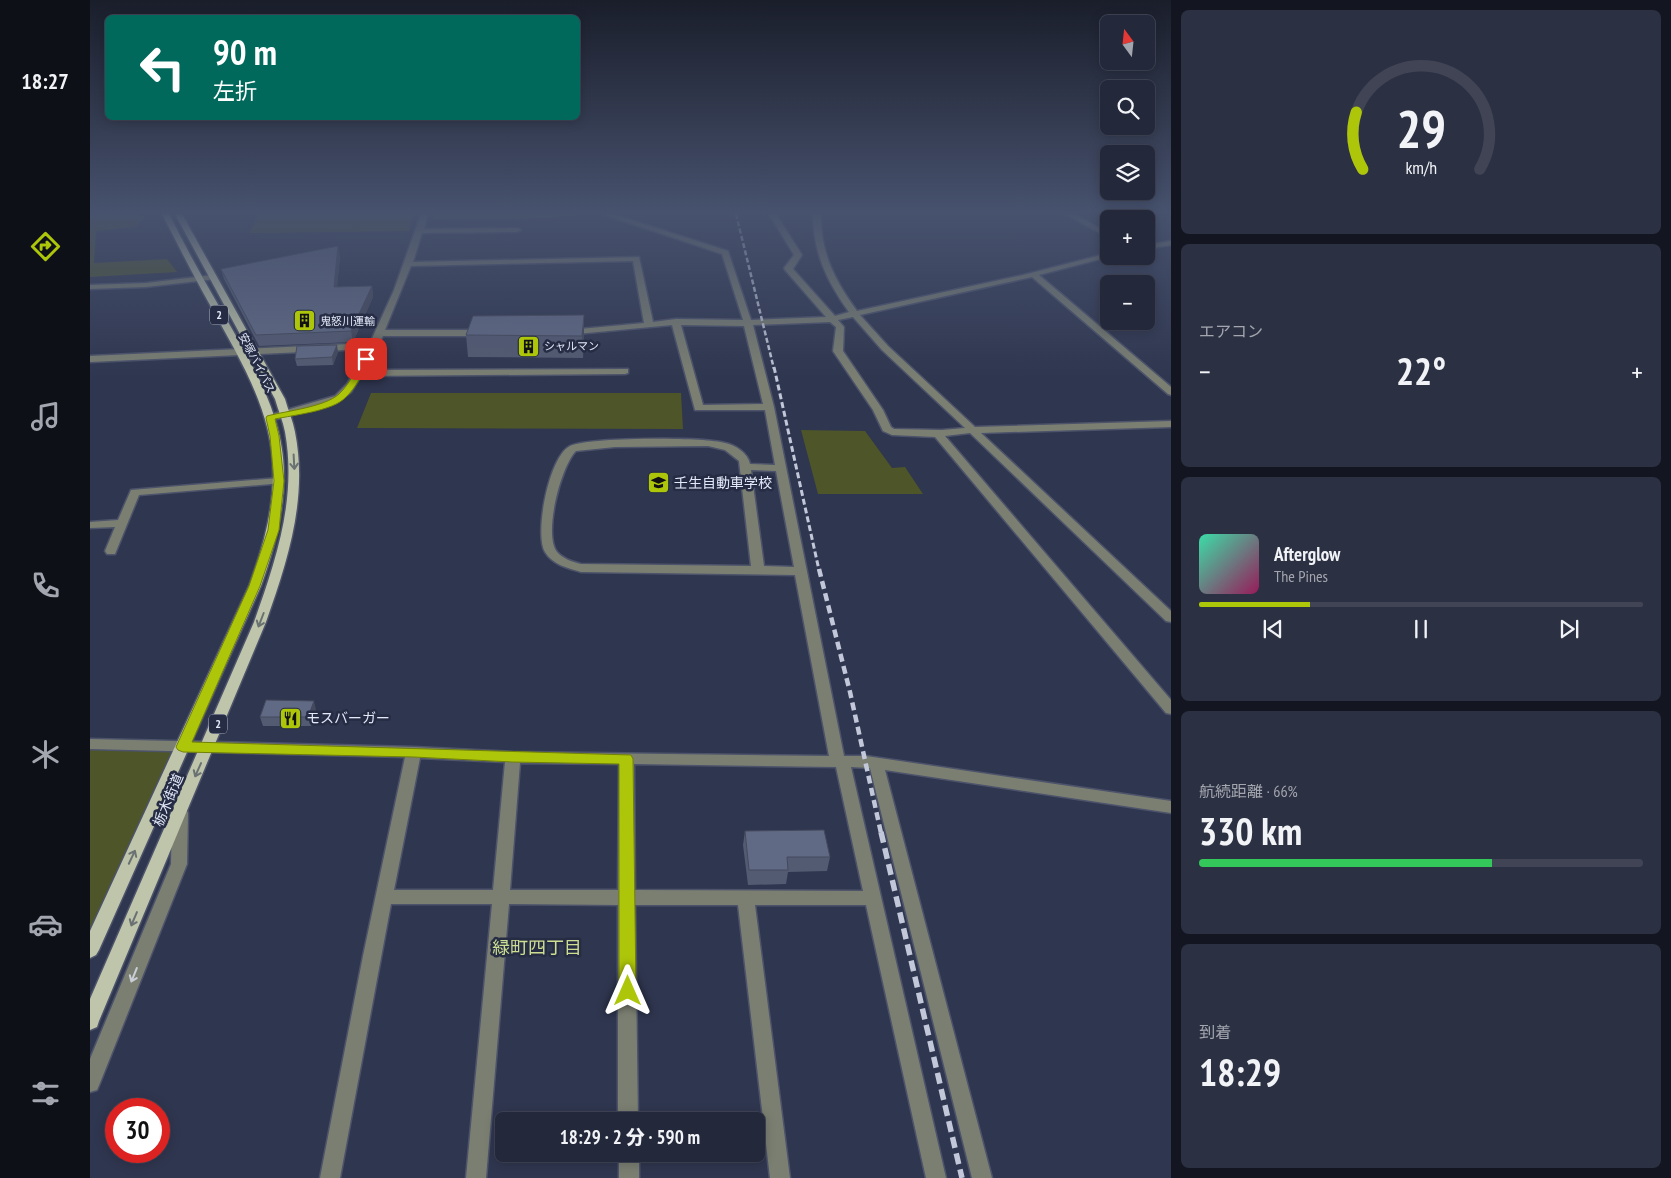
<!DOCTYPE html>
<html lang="ja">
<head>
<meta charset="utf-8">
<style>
  body { margin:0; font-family:"PT Sans Narrow","Noto Sans JP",sans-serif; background:#2b3042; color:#f1f3f6; height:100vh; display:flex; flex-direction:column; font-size:19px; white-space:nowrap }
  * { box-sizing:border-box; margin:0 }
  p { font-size:16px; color:#a3a6af }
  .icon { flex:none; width:28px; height:28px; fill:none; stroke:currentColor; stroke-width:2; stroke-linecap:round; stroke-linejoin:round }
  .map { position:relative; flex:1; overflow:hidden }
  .details { display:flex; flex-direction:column; gap:10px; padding:10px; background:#131620; width:500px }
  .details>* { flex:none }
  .top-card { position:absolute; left:15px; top:15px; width:475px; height:105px; border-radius:8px; box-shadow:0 2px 12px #0003,0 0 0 1px #404455; background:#00695c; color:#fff; overflow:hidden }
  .needle { width:32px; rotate:345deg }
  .fabs { position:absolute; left:1010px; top:15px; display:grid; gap:10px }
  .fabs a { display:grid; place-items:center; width:55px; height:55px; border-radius:8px; background:#23283b; box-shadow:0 2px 12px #0003,0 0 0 1px #404455; font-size:25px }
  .speed { position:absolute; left:15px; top:1098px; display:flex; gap:10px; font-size:25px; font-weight:700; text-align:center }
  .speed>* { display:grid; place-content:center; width:65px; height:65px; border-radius:50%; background:#23283b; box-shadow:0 2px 12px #0003,0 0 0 1px #404455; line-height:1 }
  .speed .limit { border:8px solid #d22; background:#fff; color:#111 }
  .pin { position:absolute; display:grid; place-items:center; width:42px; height:42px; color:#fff; margin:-21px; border-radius:10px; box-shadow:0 2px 8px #0006 }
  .me { position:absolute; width:55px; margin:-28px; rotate:0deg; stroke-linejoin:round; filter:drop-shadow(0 0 4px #0008) }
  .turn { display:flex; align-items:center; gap:18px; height:105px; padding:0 25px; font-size:22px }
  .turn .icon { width:65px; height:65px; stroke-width:2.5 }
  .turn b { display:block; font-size:35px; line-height:42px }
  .big { font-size:38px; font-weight:800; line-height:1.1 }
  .details .tile { flex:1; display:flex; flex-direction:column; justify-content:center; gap:8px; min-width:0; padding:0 18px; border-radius:8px; background:#2b3042 }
  .details .dial { align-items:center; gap:0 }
  .dial svg { height:130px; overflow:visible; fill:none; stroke:#404455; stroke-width:7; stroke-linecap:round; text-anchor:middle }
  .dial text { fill:#f1f3f6; stroke:none }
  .song { display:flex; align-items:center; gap:15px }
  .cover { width:60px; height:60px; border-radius:8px; background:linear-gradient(135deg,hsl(160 70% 55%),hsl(330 70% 35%)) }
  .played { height:5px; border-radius:2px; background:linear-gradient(90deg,#aec60a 25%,#404455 25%) }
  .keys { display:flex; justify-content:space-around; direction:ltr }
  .heat { display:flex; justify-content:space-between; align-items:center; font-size:28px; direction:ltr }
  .charge { height:8px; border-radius:4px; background:linear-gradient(90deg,#34c759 66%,#404455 0) }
  .trip { position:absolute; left:405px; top:1112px; width:270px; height:50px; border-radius:8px; background:#23283b; box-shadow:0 2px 12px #0003,0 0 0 1px #404455; font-weight:800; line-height:50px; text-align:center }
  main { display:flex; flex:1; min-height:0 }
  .dock { display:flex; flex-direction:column; width:90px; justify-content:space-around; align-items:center; background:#0e1018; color:#a3a6af }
  .dock .icon { width:35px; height:35px }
  .dock .current { color:#aec60a }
  .dock b { font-size:22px; color:#f1f3f6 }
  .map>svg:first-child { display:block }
</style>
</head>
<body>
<main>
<nav class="dock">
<b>18:27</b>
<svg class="icon current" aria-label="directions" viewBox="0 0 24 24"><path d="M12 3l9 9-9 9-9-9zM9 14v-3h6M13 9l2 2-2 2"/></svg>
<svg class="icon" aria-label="music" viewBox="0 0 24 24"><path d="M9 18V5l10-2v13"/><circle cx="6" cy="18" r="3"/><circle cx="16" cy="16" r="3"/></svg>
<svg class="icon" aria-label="phone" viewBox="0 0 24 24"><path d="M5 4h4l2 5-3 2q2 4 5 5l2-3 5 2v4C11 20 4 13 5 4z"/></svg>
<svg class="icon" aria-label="climate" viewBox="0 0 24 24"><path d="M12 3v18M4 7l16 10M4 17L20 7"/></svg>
<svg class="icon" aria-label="car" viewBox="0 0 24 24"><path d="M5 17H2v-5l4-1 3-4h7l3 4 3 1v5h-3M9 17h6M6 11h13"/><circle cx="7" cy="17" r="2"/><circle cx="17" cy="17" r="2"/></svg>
<svg class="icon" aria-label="filters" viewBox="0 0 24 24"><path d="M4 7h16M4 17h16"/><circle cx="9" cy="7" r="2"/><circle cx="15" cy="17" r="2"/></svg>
</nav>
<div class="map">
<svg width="1081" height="1178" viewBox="0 0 1081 1178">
  <rect width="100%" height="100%" fill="#2f364f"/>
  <g fill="#4d5529">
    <polygon points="0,214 55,216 45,227 6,231 4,263 77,259 87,272 0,277"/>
    <polygon points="169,214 323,214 319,231 159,233"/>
    <polygon points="345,214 486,214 485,216 468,216 463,218 343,219"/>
    <polygon points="281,393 591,393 593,429 267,428"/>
    <polygon points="711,430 775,431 802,468 815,467 833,494 728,494"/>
    <polygon points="0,742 93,747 0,929"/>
  </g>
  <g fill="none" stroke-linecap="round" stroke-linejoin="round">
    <defs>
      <g id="minor">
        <path d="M331 214H338L334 229 427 228 431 230 427 232 332 233 323 262 549 257 563 322 586 319 653 320 632 254 512 214H523L638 251 661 320 736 317 695 270 694 268 704 255 679 214H686L712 255 703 269 745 316 759 312C737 282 723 252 723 214H731C730 252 745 281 767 311L933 275 1019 253V256H1022L949 275 1081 387V395L1078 394 942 277 770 315 798 346 885 427 1081 421V427L891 433 1081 611V622L1076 621 880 433 855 436 1081 700V714L1076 713 845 437 802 435 793 431 783 410 743 351 746 327 740 322 663 325 684 407 754 756H776L1081 801V813L795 770 902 1178H882L780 768 761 767 856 1178H836L776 905H665L700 1178H680L648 905H545L548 1121H528V905L419 904 396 1178H376L402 904H301L250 1178H230L273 956 315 757 0 749V739L324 747 423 752 739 756 705 575 491 572C478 568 463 565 455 552 444 534 459 456 480 446 500 437 613 437 635 443 645 445 658 453 660 464L685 465 675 410H605L582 325 476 335 475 333 479 330 554 323 543 261 321 266 295 330H394L398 333 394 336H293L275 370 538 369V373L535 374 271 376 261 392 246 403 180 421 175 418 176 416 245 396 257 384 277 349 0 362V356L280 343 304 290ZM763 317 792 350 875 428 852 430 804 429 801 427 793 410 753 351 754 327 748 320ZM591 325 654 326 673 404 613 405ZM618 446 635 450 649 461 661 566 491 564C483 562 473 559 467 552 453 534 471 466 486 451L525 447ZM661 470 686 471 704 567 674 566ZM330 758 415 762 403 890H304ZM430 763 529 764 528 890H420ZM544 764 746 767 773 891 545 890Z"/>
        <polygon points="975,214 984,214 1019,233 1019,238"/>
        <polygon points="1081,241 1081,245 1056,249 1056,245"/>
        <polygon points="123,275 127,277 126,279 56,287 0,289 0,285 56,283"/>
        <polygon points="189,478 194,481 193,483 49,495 25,554 17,554 15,551 25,527 0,528 0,522 28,520 41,490"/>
        <polygon points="90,807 96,809 98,813 97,864 10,1083 7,1090 0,1092 0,1059 81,864 82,813 84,809"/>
        <rect x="529" y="1154" width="20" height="24"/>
      </g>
      <g id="major">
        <path d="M72 214H79C95 246 112 277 130 308 159 359 194 413 194 475 194 514 184 550 171 586L9 950 6 955 0 958V931L159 586C172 550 183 513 183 475 184 412 149 358 120 305 103 275 88 245 72 214Z"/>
        <path d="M85 214H92L195 399C198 410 203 421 205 432 218 498 198 560 176 622L9 1021 7 1027 0 1030V999L164 622C186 560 207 499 195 432 193 421 188 410 185 399Z"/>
      </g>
    </defs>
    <use href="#minor" stroke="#4c536a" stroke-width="3"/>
    <use href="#major" stroke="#4c536a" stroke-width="3"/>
    <use href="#minor" fill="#7b7f72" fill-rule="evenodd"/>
    <use href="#major" fill="#bfc5aa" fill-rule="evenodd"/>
    <polyline stroke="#c2c8d9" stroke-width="2.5" stroke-dasharray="5 2.5" stroke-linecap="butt" points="646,214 684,369"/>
    <polyline stroke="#c2c8d9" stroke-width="3" stroke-dasharray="6 3" stroke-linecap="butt" points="684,367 729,570"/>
    <polyline stroke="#c2c8d9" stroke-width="4.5" stroke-dasharray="8 4.5" stroke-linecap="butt" points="729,569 760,692 791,833"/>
    <polyline stroke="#c2c8d9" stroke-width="5.5" stroke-dasharray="11 5.5" stroke-linecap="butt" points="791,832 872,1178"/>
  </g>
  <g fill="#535b72">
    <polygon points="250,256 247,287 282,286 283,297 263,342 169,346 134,279 131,269"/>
    <polygon points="494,315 494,337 493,358 378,357 376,335"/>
    <polygon points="248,352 243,365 207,366 205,359"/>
    <polygon points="226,710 221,726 173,726 170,717"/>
    <polygon points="655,831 740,857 737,871 698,872 696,884 658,885 653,845"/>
  </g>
  <g fill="#444a5d">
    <polygon points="248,246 250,256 246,298 244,287"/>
    <polygon points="282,286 283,297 263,342 261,331"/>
    <polygon points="494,315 494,337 493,358 492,336"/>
    <polygon points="247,345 248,352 243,365 242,357"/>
    <polygon points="224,701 226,710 221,726 218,717"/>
  </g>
  <g fill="#616a85" stroke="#444a5d">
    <polygon points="248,246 244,287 282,286 261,331 166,335 131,269"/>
    <polygon points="494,315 492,336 376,335 383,316"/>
    <polygon points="247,345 242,357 205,359 207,346"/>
    <polygon points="176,700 224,701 218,717 170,717"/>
    <polygon points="734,830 740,857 697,857 698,870 659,870 655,831"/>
  </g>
  <defs><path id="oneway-shaft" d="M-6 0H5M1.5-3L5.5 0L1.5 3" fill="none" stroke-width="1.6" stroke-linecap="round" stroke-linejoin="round" transform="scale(1.25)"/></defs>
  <g stroke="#6a7172">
    <use href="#oneway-shaft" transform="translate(204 462) rotate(87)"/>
    <use href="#oneway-shaft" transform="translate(171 620) rotate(111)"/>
    <use href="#oneway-shaft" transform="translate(108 770) rotate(114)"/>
    <use href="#oneway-shaft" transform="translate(42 857) rotate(-65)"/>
    <use href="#oneway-shaft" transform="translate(44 919) rotate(113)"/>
  </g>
  <use stroke="#caced7" href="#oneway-shaft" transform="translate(44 975) rotate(112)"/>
  <linearGradient id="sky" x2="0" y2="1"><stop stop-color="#1a1e2b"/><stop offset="0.56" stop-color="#47526e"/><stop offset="1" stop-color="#47526e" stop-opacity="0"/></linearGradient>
  <rect width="1081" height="379" fill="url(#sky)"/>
  <path fill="#aec60a" stroke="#718106" d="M273 358 280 359C273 373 266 388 255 398 242 411 204 415 185 419L189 436 194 481 189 530 170 586 102 742 541 755 543 759 546 991 544 996 538 998 532 996 529 991V764L422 762 324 757 93 752 88 750 86 747 159 586 178 530 184 481 180 436 176 418 177 416C196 411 235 407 249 394 260 384 265 370 273 358Z"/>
  <defs>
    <symbol id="building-square" viewBox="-11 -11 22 22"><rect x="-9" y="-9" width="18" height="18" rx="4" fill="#aec60a" stroke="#252c44"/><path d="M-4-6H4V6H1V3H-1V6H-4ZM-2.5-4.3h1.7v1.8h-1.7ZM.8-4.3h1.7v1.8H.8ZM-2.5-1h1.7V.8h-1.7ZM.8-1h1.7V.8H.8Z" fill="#111"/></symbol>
    <symbol id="school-square" viewBox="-11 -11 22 22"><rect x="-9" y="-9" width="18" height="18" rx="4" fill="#aec60a" stroke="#252c44"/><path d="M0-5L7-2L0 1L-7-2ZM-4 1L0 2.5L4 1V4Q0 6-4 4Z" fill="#111"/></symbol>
    <symbol id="restaurant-square" viewBox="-11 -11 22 22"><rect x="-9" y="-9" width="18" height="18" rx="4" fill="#aec60a" stroke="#252c44"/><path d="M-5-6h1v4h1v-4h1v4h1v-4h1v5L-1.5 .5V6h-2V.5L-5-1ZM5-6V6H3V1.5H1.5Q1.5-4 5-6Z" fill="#111"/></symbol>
  </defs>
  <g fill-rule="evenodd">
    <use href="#building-square" x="202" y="308" width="25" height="25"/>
    <use href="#building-square" x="426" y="334" width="25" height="25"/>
    <use href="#school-square" x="556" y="470" width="25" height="25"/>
    <use href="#restaurant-square" x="188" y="706" width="25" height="25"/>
  </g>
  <g text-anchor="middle" stroke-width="5" stroke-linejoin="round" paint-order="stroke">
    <g font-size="11" fill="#e4e9f9" stroke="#252c44" text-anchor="start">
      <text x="230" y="325">鬼怒川運輸</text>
      <text x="454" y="350">シャルマン</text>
    </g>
    <g font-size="11" fill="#e4e9f9" stroke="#252c44">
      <text transform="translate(167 363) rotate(63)" y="4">安塚バイパス</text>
    </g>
    <g fill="#252c44" stroke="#abb0c3" stroke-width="1">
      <rect x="120" y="305.5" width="18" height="19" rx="4"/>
      <rect x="119" y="714.5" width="18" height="19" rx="4"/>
    </g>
    <g font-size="12" font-weight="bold" fill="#e4e9f9">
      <text x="129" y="319">2</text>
      <text x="128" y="728">2</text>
    </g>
    <g font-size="14" fill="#e4e9f9" stroke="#252c44" text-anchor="start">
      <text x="584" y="488">壬生自動車学校</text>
      <text x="216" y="723">モスバーガー</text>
    </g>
    <g font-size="14" fill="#e4e9f9" stroke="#252c44">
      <text transform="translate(78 800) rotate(-67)" y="5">栃木街道</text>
    </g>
    <g font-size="18" fill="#cede91" stroke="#252c44">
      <text x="447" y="954">緑町四丁目</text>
    </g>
  </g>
</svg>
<div class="fabs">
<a><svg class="needle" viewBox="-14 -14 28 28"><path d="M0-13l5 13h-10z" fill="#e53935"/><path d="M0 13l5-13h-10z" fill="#a3a6af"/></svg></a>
<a><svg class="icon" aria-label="search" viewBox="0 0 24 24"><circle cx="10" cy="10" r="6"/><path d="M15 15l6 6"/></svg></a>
<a><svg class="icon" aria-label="layers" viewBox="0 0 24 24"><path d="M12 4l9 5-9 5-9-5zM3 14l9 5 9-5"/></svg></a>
<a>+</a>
<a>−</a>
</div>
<div class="speed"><div class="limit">30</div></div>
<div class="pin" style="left:276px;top:359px;background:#d93025"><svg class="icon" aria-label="arrive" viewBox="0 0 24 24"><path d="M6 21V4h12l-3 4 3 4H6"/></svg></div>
<svg class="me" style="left:538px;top:991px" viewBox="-20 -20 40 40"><path d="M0-17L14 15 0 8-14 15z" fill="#aec60a" stroke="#fff" stroke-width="4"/></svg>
<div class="trip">18:29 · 2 分 · 590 m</div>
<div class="top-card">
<div class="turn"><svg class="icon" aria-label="left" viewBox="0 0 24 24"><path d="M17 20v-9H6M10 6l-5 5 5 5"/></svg><div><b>90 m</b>左折</div></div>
</div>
</div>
<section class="details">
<div class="tile dial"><svg viewBox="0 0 100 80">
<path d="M14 69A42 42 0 1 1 86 69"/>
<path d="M14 69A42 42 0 0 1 10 34" stroke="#aec60a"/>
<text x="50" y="56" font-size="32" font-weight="700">29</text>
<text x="50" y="72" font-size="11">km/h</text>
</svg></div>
<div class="tile"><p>エアコン</p>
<div class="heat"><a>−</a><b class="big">22°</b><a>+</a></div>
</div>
<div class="tile">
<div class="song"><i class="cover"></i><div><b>Afterglow</b><p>The Pines</p></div></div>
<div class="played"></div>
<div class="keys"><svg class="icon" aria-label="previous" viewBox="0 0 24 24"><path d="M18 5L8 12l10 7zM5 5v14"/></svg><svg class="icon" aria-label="pause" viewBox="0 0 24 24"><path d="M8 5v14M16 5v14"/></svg><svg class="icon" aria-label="next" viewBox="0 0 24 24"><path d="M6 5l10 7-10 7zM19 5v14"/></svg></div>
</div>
<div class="tile"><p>航続距離 · 66%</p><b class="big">330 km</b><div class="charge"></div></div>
<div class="tile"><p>到着</p><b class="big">18:29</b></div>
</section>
</main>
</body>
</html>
